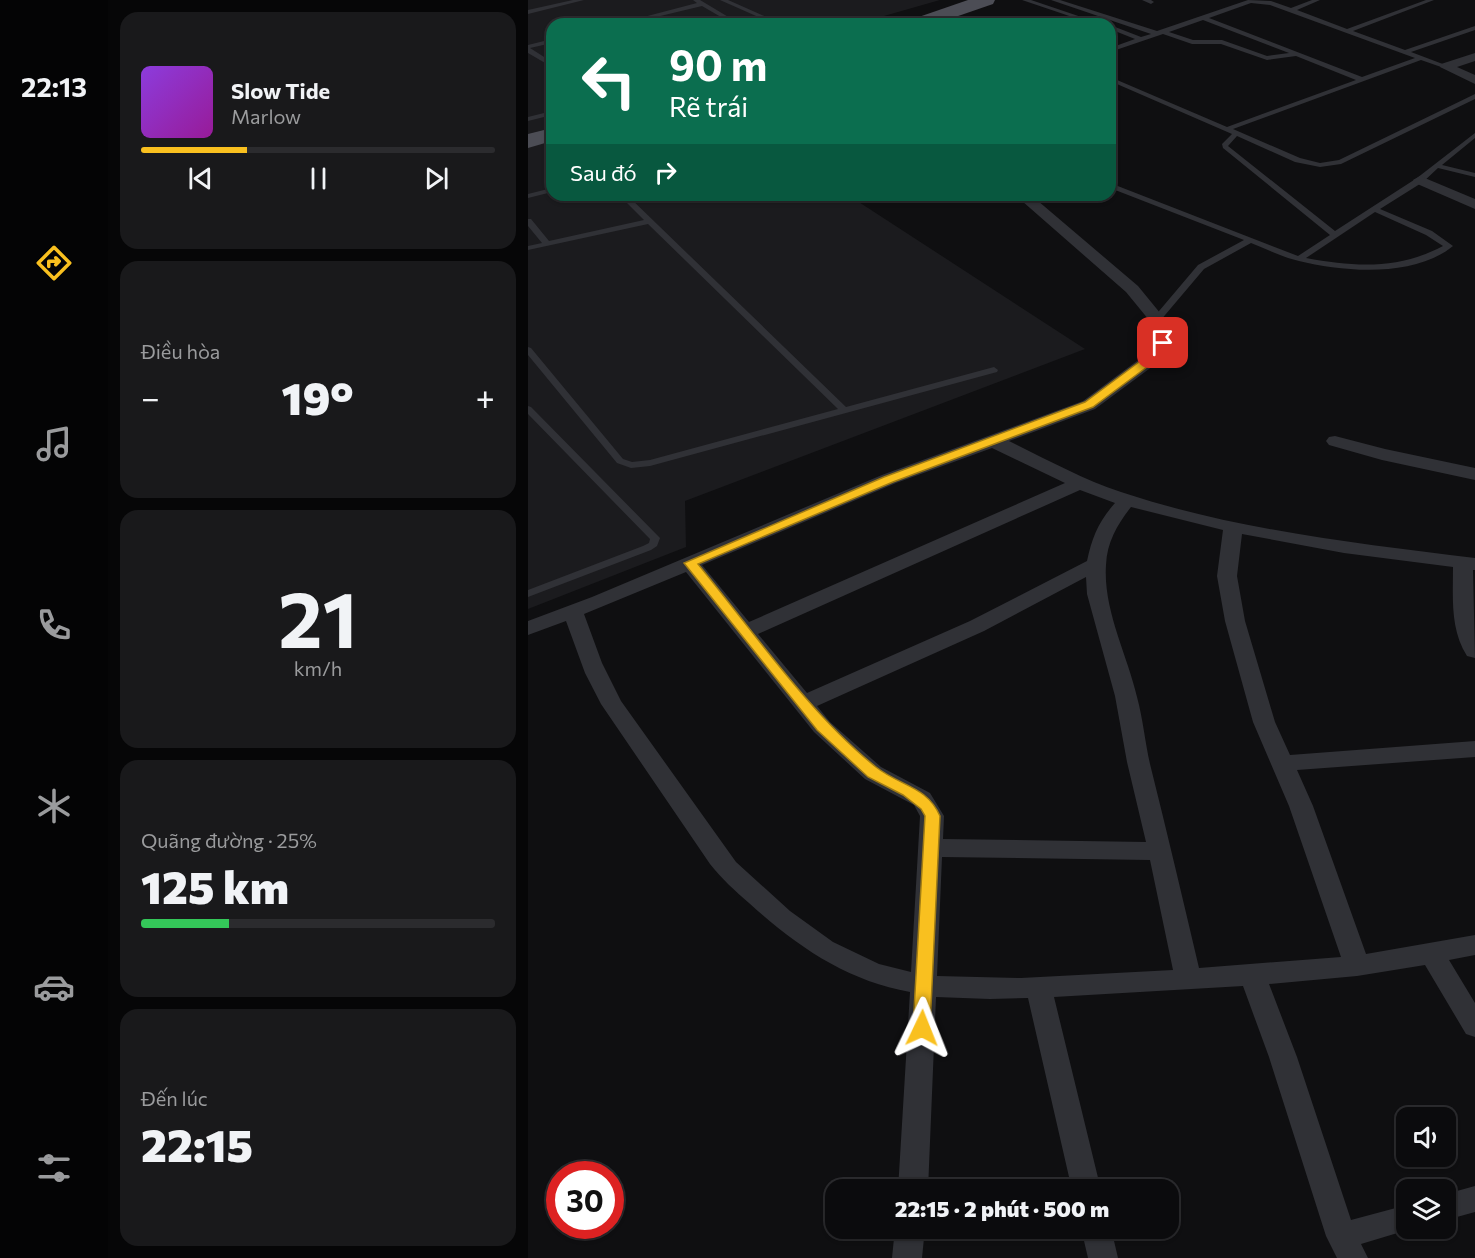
<!DOCTYPE html>
<html lang="vi">
<head>
<meta charset="utf-8">
<style>
  body { margin:0; font-family:Commissioner,sans-serif; background:#19191b; color:#f1f3f6; height:100vh; display:flex; flex-direction:column; font-size:22px; white-space:nowrap }
  * { box-sizing:border-box; margin:0 }
  p { font-size:20px; color:#9a9b9d }
  .icon { flex:none; width:33px; height:33px; fill:none; stroke:currentColor; stroke-width:2; stroke-linecap:round; stroke-linejoin:round }
  .map { position:relative; flex:1; overflow:hidden }
  .sheet { display:flex; flex-direction:column; gap:12px; padding:12px; background:#060607; width:420px }
  .sheet>* { flex:none }
  .hud { position:absolute; left:18px; top:18px; width:570px; height:183px; border-radius:18px; box-shadow:0 2px 4px #0004,0 0 0 2px #2b2b2e; background:#0b6e4f; color:#fff; overflow:hidden }
  .buttons { position:absolute; left:868px; top:1107px; display:grid; gap:12px }
  .buttons a { display:grid; place-items:center; width:60px; height:60px; border-radius:12px; background:#0b0b0d; box-shadow:0 2px 4px #0004,0 0 0 2px #2b2b2e; font-size:30px }
  .speed { position:absolute; left:18px; top:1161px; display:flex; gap:12px; font-size:30px; font-weight:700; text-align:center }
  .speed>* { display:grid; place-content:center; width:78px; height:78px; border-radius:50%; background:#0b0b0d; box-shadow:0 2px 4px #0004,0 0 0 2px #2b2b2e; line-height:1 }
  .speed .limit { border:9px solid #d22; background:#fff; color:#111 }
  .pin { position:absolute; display:grid; place-items:center; width:51px; height:51px; color:#fff; margin:-26px; border-radius:12px; box-shadow:0 3px 9px #0006 }
  .me { position:absolute; width:66px; margin:-33px; rotate:2deg; stroke-linejoin:round; filter:drop-shadow(0 0 4px #0008) }
  .turn { display:flex; align-items:center; gap:21px; height:126px; padding:0 24px; font-size:27px }
  .turn .icon { width:78px; height:78px; stroke-width:2.5 }
  .turn b { display:block; font-size:42px; line-height:51px }
  .then { display:flex; align-items:center; height:57px; padding:0 24px; background:#0003; gap:12px; font-size:22px }
  .big { font-size:45px; font-weight:800; line-height:1.1 }
  .sheet .widget { flex:1; display:flex; flex-direction:column; justify-content:center; gap:9px; min-width:0; padding:0 21px; border-radius:18px; background:#19191b }
  .sheet .dial { align-items:center; gap:0 }
  .dial b { font-size:78px; line-height:1 }
  .song { display:flex; align-items:center; gap:18px }
  .cover { width:72px; height:72px; border-radius:9px; background:linear-gradient(135deg,hsl(270 70% 55%),hsl(300 70% 35%)) }
  .played { height:6px; border-radius:3px; background:linear-gradient(90deg,#f9c01f 30%,#2b2b2e 30%) }
  .keys { display:flex; justify-content:space-around; direction:ltr }
  .heat { display:flex; justify-content:space-between; align-items:center; font-size:33px; direction:ltr }
  .charge { height:9px; border-radius:4px; background:linear-gradient(90deg,#34c759 25%,#2b2b2e 0) }
  .trip { position:absolute; left:297px; top:1179px; width:354px; height:60px; border-radius:18px; background:#0b0b0d; box-shadow:0 2px 4px #0004,0 0 0 2px #2b2b2e; font-weight:800; line-height:60px; text-align:center }
  main { display:flex; flex:1; min-height:0 }
  .tabs { display:flex; flex-direction:column; width:108px; justify-content:space-around; align-items:center; background:#040405; color:#9a9b9d }
  .tabs .icon { width:42px; height:42px }
  .tabs .selected { color:#f9c01f }
  .tabs b { font-size:27px; color:#f1f3f6 }
  .map>svg:first-child { display:block }
</style>
</head>
<body>
<main>
<nav class="tabs">
<b>22:13</b>
<svg class="icon selected" aria-label="directions" viewBox="0 0 24 24"><path d="M12 3l9 9-9 9-9-9zM9 14v-3h6M13 9l2 2-2 2"/></svg>
<svg class="icon" aria-label="music" viewBox="0 0 24 24"><path d="M9 18V5l10-2v13"/><circle cx="6" cy="18" r="3"/><circle cx="16" cy="16" r="3"/></svg>
<svg class="icon" aria-label="phone" viewBox="0 0 24 24"><path d="M5 4h4l2 5-3 2q2 4 5 5l2-3 5 2v4C11 20 4 13 5 4z"/></svg>
<svg class="icon" aria-label="climate" viewBox="0 0 24 24"><path d="M12 3v18M4 7l16 10M4 17L20 7"/></svg>
<svg class="icon" aria-label="car" viewBox="0 0 24 24"><path d="M5 17H2v-5l4-1 3-4h7l3 4 3 1v5h-3M9 17h6M6 11h13"/><circle cx="7" cy="17" r="2"/><circle cx="17" cy="17" r="2"/></svg>
<svg class="icon" aria-label="filters" viewBox="0 0 24 24"><path d="M4 7h16M4 17h16"/><circle cx="9" cy="7" r="2"/><circle cx="15" cy="17" r="2"/></svg>
</nav>
<section class="sheet">
<div class="widget">
<div class="song"><i class="cover"></i><div><b>Slow Tide</b><p>Marlow</p></div></div>
<div class="played"></div>
<div class="keys"><svg class="icon" aria-label="previous" viewBox="0 0 24 24"><path d="M18 5L8 12l10 7zM5 5v14"/></svg><svg class="icon" aria-label="pause" viewBox="0 0 24 24"><path d="M8 5v14M16 5v14"/></svg><svg class="icon" aria-label="next" viewBox="0 0 24 24"><path d="M6 5l10 7-10 7zM19 5v14"/></svg></div>
</div>
<div class="widget"><p>Điều hòa</p>
<div class="heat"><a>−</a><b class="big">19°</b><a>+</a></div>
</div>
<div class="widget dial"><b>21</b><p>km/h</p></div>
<div class="widget"><p>Quãng đường · 25%</p><b class="big">125 km</b><div class="charge"></div></div>
<div class="widget"><p>Đến lúc</p><b class="big">22:15</b></div>
</section>
<div class="map">
<svg width="947" height="1258" viewBox="0 0 947 1258">
  <rect width="100%" height="100%" fill="#0f0f11"/>
  <polygon fill="#1b1b1e" points="0,0 412,0 328,24 24,24 24,195 320,195 557,349 157,501 158,547 0,609"/>
  <g fill="none" stroke-linecap="round" stroke-linejoin="round">
    <g fill="#303136" fill-rule="evenodd">
      <polygon points="45,0 56,0 0,14 0,10"/>
      <polygon points="165,0 172,0 212,24 205,24 174,6 99,24 89,24 169,3"/>
      <polygon points="192,0 200,0 254,24 246,24"/>
      <polygon points="494,0 503,0 574,24 565,24"/>
      <path d="M523 0H532L629 31 720 0 743 1 763 8 784 0H792L769 10 819 29 898 0H906L825 31 877 50 947 26V30L883 52 920 66V68H916L893 60 705 129 772 158 792 163 811 160 945 95 947 94V99L813 164 792 167 767 162 709 136 700 146 807 231 889 178 947 133V138L914 165 947 173V177L910 168 895 182 852 209 904 231 925 246C886 278 816 272 771 261 754 257 738 249 723 243L676 269 632 321H626V317L670 265 716 240 582 188V183L770 256 802 235 695 148 694 144 704 134 582 81V77L699 127 828 80 768 56 739 60 693 44H664L635 34 582 52V48L607 39 582 29V25L613 37 623 34ZM723 3 742 5 887 58 834 77 681 18ZM675 20 761 53 739 56 694 40H665L641 32ZM847 212 898 235 915 246C869 270 828 267 778 258Z"/>
      <polygon points="614,0 623,0 626,2 623,4"/>
      <polygon points="408,15 431,23 432,24 423,24 406,18 405,17"/>
      <polygon points="24,39 24,43 2,48 24,62 24,67 0,53 0,45"/>
      <polygon points="24,111 24,115 0,121 0,117"/>
      <polygon points="24,188 24,192 0,198 0,194"/>
      <polygon points="91,195 99,195 318,407 466,367 470,370 469,372 122,466 103,468 89,463 0,355 0,347 3,348 95,459 104,462 122,460 310,409 120,224 0,250 0,246 14,243 0,226 0,219 3,219 21,241 116,220"/>
      <polygon points="0,406 3,407 132,538 129,546 123,550 0,597 0,590 115,546 121,543 122,539 0,414"/>
    </g>
    <g fill="#303136" fill-rule="evenodd">
      <polygon points="947,53 947,61 929,67 947,75 947,84 912,67 913,64"/>
      <polygon points="892,176 947,199 947,209 887,183 885,180"/>
      <path d="M487 195H503L610 286 637 319 644 339 625 366 567 409 481 441C518 459 554 479 593 492 703 529 831 544 947 558V570H945L947 658 939 656C922 629 925 598 925 567L816 553 714 534 709 576 717 621 747 722 762 755 947 741V757L769 770 785 806 838 954 947 935V955L921 960 947 1003V1037L938 1034 897 965 829 976 741 984 769 1057 823 1220 879 1205V1228H886L833 1244 840 1258H809L798 1236 741 1057 715 986 526 997 573 1190H544L500 998 462 999 408 997 400 1190H370L382 992C319 981 268 946 221 903 207 891 194 879 182 864L73 704 57 673 38 621 0 635V621L64 597 354 475 555 401 613 358 628 339 621 320 598 292ZM464 448 537 483 221 622 174 565 368 483ZM552 490 587 503C571 521 564 537 559 561L442 621 279 693 230 634ZM603 507 695 530 689 576 697 621 725 722 761 806 813 957 671 968C655 900 639 832 622 764 617 742 615 719 609 697 599 654 575 610 578 565 579 542 589 525 603 507ZM158 572 286 732 337 779 386 805 392 816 383 972 351 964 305 942 262 911 208 862 93 701 74 663 56 614ZM558 577 559 594 587 696 599 762 618 842 415 839 416 816 402 793 353 767 302 722 289 706 456 631ZM414 857 622 860 645 970 493 978 409 976Z"/>
      <polygon points="807,436 857,449 947,468 947,480 854,460 801,445 798,441 801,437"/>
      <polygon points="947,1186 947,1212 918,1220 918,1194"/>
      <polygon points="367,1228 397,1228 394,1258 364,1258"/>
      <polygon points="553,1228 583,1228 590,1258 560,1258"/>
    </g>
    <g fill="#4c4d55" fill-rule="evenodd">
      <polygon points="440,0 467,0 465,4 407,24 379,24 382,20"/>
      <polygon points="24,128 24,141 0,148 0,134"/>
    </g>
  </g>
  <path fill="#f9c01f" stroke="#a27d14" stroke-width="1.5" d="M635 340 641 343 623 364 565 407 365 482 170 564C226 632 281 713 348 767 372 786 399 786 412 816L402 1028 400 1033 394 1035 387 1033 385 1028 397 816 393 809 375 795 340 777 289 730 156 563 356 477 557 402 615 359 632 341Z"/>
</svg>
<div class="buttons">
<a><svg class="icon" aria-label="sound" viewBox="0 0 24 24"><path d="M4 9h4l5-4v14l-5-4H4zM17 9q2 3 0 6"/></svg></a>
<a><svg class="icon" aria-label="layers" viewBox="0 0 24 24"><path d="M12 4l9 5-9 5-9-5zM3 14l9 5 9-5"/></svg></a>
</div>
<div class="speed"><div class="limit">30</div></div>
<div class="pin" style="left:635px;top:343px;background:#d93025"><svg class="icon" aria-label="arrive" viewBox="0 0 24 24"><path d="M6 21V4h12l-3 4 3 4H6"/></svg></div>
<svg class="me" style="left:394px;top:1028px" viewBox="-20 -20 40 40"><path d="M0-17L14 15 0 8-14 15z" fill="#f9c01f" stroke="#fff" stroke-width="4"/></svg>
<div class="trip">22:15 · 2 phút · 500 m</div>
<div class="hud">
<div class="turn"><svg class="icon" aria-label="left" viewBox="0 0 24 24"><path d="M17 20v-9H6M10 6l-5 5 5 5"/></svg><div><b>90 m</b>Rẽ trái</div></div>
<div class="then">Sau đó<svg class="icon" aria-label="right" viewBox="0 0 24 24"><path d="M7 20v-9h11M14 6l5 5-5 5"/></svg></div>
</div>
</div>
</main>
</body>
</html>
